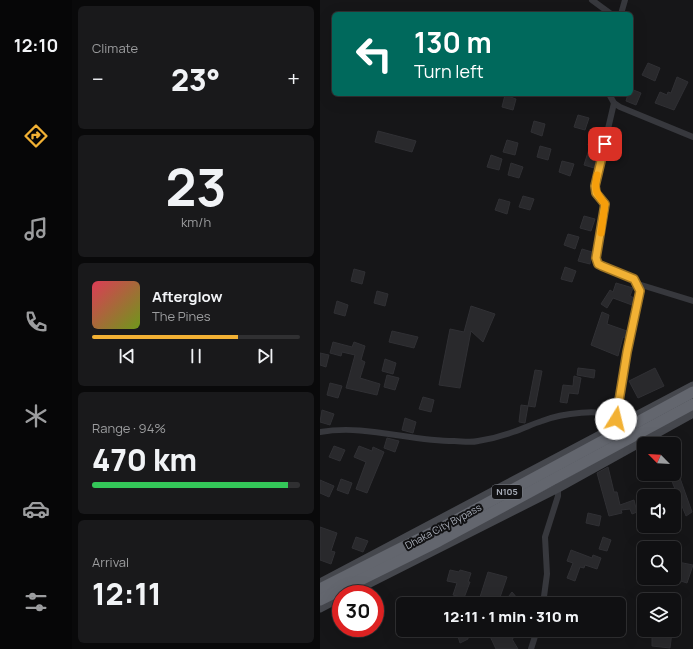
<!DOCTYPE html>
<html lang="en">
<head>
<meta charset="utf-8">
<style>
  body { margin:0; font-family:Manrope,sans-serif; background:#19191b; color:#f1f3f6; height:100vh; display:flex; flex-direction:column; font-size:15px; white-space:nowrap }
  * { box-sizing:border-box; margin:0 }
  p { font-size:13px; color:#9c9d9f }
  .icon { flex:none; width:22px; height:22px; fill:none; stroke:currentColor; stroke-width:2; stroke-linecap:round; stroke-linejoin:round }
  .map { position:relative; flex:1; overflow:hidden }
  .details { display:flex; flex-direction:column; gap:6px; padding:6px; background:#09090a; width:248px }
  .details>* { flex:none }
  .guide { position:absolute; left:12px; top:12px; width:301px; height:84px; border-radius:6px; box-shadow:0 4px 16px #0002,0 0 0 1px #303032; background:#00695c; color:#fff; overflow:hidden }
  .needle { width:26px; rotate:294deg }
  .buttons { position:absolute; left:317px; top:437px; display:grid; gap:8px }
  .buttons a { display:grid; place-items:center; width:44px; height:44px; border-radius:6px; background:#101012; box-shadow:0 4px 16px #0002,0 0 0 1px #303032; font-size:20px }
  .speed { position:absolute; left:12px; top:585px; display:flex; gap:8px; font-size:20px; font-weight:700; text-align:center }
  .speed>* { display:grid; place-content:center; width:52px; height:52px; border-radius:50%; background:#101012; box-shadow:0 4px 16px #0002,0 0 0 1px #303032; line-height:1 }
  .speed .limit { border:6px solid #d22; background:#fff; color:#111 }
  .pin { position:absolute; display:grid; place-items:center; width:34px; height:34px; color:#fff; margin:-17px; border-radius:8px; box-shadow:0 2px 6px #0006 }
  .me { position:absolute; width:44px; margin:-22px; rotate:9deg; stroke-linejoin:round; filter:drop-shadow(0 0 3px #0008) }
  .turn { display:flex; align-items:center; gap:14px; height:84px; padding:0 16px; font-size:18px }
  .turn .icon { width:52px; height:52px; stroke-width:2.5 }
  .turn b { display:block; font-size:28px; line-height:34px }
  .big { font-size:30px; font-weight:800; line-height:1.1 }
  .details .card { flex:1; display:flex; flex-direction:column; justify-content:center; gap:6px; min-width:0; padding:0 14px; border-radius:6px; background:#19191b }
  .details .dial { align-items:center; gap:0 }
  .dial b { font-size:52px; line-height:1 }
  .song { display:flex; align-items:center; gap:12px }
  .cover { width:48px; height:48px; border-radius:6px; background:linear-gradient(135deg,hsl(350 70% 55%),hsl(80 70% 35%)) }
  .played { height:4px; border-radius:2px; background:linear-gradient(90deg,#f2b134 70%,#303032 70%) }
  .keys { display:flex; justify-content:space-around; direction:ltr }
  .heat { display:flex; justify-content:space-between; align-items:center; font-size:22px; direction:ltr }
  .charge { height:6px; border-radius:3px; background:linear-gradient(90deg,#34c759 94%,#303032 0) }
  .trip { position:absolute; left:76px; top:597px; width:230px; height:40px; border-radius:6px; background:#101012; box-shadow:0 4px 16px #0002,0 0 0 1px #303032; font-weight:800; line-height:40px; text-align:center }
  main { display:flex; flex:1; min-height:0 }
  .menu { display:flex; flex-direction:column; width:72px; justify-content:space-around; align-items:center; background:#060607; color:#9c9d9f }
  .menu .icon { width:28px; height:28px }
  .menu .selected { color:#f2b134 }
  .menu b { font-size:18px; color:#f1f3f6 }
  .map>svg:first-child { display:block }
</style>
</head>
<body>
<main>
<nav class="menu">
<b>12:10</b>
<svg class="icon selected" aria-label="directions" viewBox="0 0 24 24"><path d="M12 3l9 9-9 9-9-9zM9 14v-3h6M13 9l2 2-2 2"/></svg>
<svg class="icon" aria-label="music" viewBox="0 0 24 24"><path d="M9 18V5l10-2v13"/><circle cx="6" cy="18" r="3"/><circle cx="16" cy="16" r="3"/></svg>
<svg class="icon" aria-label="phone" viewBox="0 0 24 24"><path d="M5 4h4l2 5-3 2q2 4 5 5l2-3 5 2v4C11 20 4 13 5 4z"/></svg>
<svg class="icon" aria-label="climate" viewBox="0 0 24 24"><path d="M12 3v18M4 7l16 10M4 17L20 7"/></svg>
<svg class="icon" aria-label="car" viewBox="0 0 24 24"><path d="M5 17H2v-5l4-1 3-4h7l3 4 3 1v5h-3M9 17h6M6 11h13"/><circle cx="7" cy="17" r="2"/><circle cx="17" cy="17" r="2"/></svg>
<svg class="icon" aria-label="filters" viewBox="0 0 24 24"><path d="M4 7h16M4 17h16"/><circle cx="9" cy="7" r="2"/><circle cx="15" cy="17" r="2"/></svg>
</nav>
<section class="details">
<div class="card"><p>Climate</p>
<div class="heat"><a>−</a><b class="big">23°</b><a>+</a></div>
</div>
<div class="card dial"><b>23</b><p>km/h</p></div>
<div class="card">
<div class="song"><i class="cover"></i><div><b>Afterglow</b><p>The Pines</p></div></div>
<div class="played"></div>
<div class="keys"><svg class="icon" aria-label="previous" viewBox="0 0 24 24"><path d="M18 5L8 12l10 7zM5 5v14"/></svg><svg class="icon" aria-label="pause" viewBox="0 0 24 24"><path d="M8 5v14M16 5v14"/></svg><svg class="icon" aria-label="next" viewBox="0 0 24 24"><path d="M6 5l10 7-10 7zM19 5v14"/></svg></div>
</div>
<div class="card"><p>Range · 94%</p><b class="big">470 km</b><div class="charge"></div></div>
<div class="card"><p>Arrival</p><b class="big">12:11</b></div>
</section>
<div class="map">
<svg width="373" height="649" viewBox="0 0 373 649">
  <rect width="100%" height="100%" fill="#161618"/>
  <g fill="#29292c" stroke="#303034">
    <polygon points="328,63 340,68 335,81 322,75"/>
    <polygon points="357,77 368,82 354,110 335,103 340,92 347,95 348,92 351,93"/>
    <polygon points="311,89 321,93 316,105 306,101 308,94 311,94"/>
    <polygon points="185,95 196,99 193,110 182,107"/>
    <polygon points="258,115 269,118 265,130 254,127"/>
    <polygon points="214,121 225,124 222,136 211,132"/>
    <polygon points="58,131 96,141 92,152 55,142"/>
    <polygon points="271,134 282,137 274,168 264,165 270,146 268,145"/>
    <polygon points="187,140 198,143 195,155 183,152"/>
    <polygon points="220,146 231,149 228,160 217,157"/>
    <polygon points="171,155 182,159 179,170 167,167"/>
    <polygon points="242,161 254,164 250,176 239,172"/>
    <polygon points="191,163 203,167 199,178 188,175"/>
    <polygon points="203,196 214,199 210,210 199,207"/>
    <polygon points="179,199 190,202 187,214 175,210"/>
    <polygon points="264,216 275,219 271,231 260,228"/>
    <polygon points="248,234 259,237 255,249 244,245"/>
    <polygon points="262,249 272,252 270,264 258,261"/>
    <polygon points="245,267 256,271 252,282 241,279"/>
    <polygon points="34,269 45,272 42,284 31,281"/>
    <polygon points="296,283 313,288 310,296 314,298 312,305 293,298 287,308 281,304 290,290 293,292"/>
    <polygon points="57,291 68,294 65,306 54,303"/>
    <polygon points="17,301 28,305 25,316 14,313"/>
    <polygon points="151,306 175,314 163,342 151,331 140,388 119,385 130,329 144,332"/>
    <polygon points="282,312 289,315 287,324 307,331 305,338 303,337 298,356 271,345"/>
    <polygon points="72,331 98,337 94,348 69,342"/>
    <polygon points="13,342 32,347 34,342 45,346 41,360 45,362 40,378 60,384 57,395 26,388 35,355 22,352 21,356 10,353"/>
    <polygon points="0,353 9,355 6,367 0,365"/>
    <polygon points="65,359 76,363 73,374 62,371"/>
    <polygon points="258,368 275,370 274,378 257,375"/>
    <polygon points="335,368 344,386 318,398 309,381"/>
    <polygon points="215,370 222,371 215,407 208,406"/>
    <polygon points="67,375 79,378 75,390 64,387"/>
    <polygon points="254,376 261,378 258,394 249,393 247,403 240,402 243,385 253,386"/>
    <polygon points="10,383 22,386 18,398 7,395"/>
    <polygon points="103,397 114,400 111,412 99,409"/>
    <polygon points="201,405 208,406 205,423 199,422"/>
    <polygon points="2,410 14,414 10,425 0,422"/>
    <polygon points="85,418 96,422 93,433 82,430"/>
    <polygon points="67,438 79,441 75,452 64,448"/>
    <polygon points="14,446 25,450 20,461 9,457"/>
    <polygon points="39,446 52,451 53,447 64,452 47,493 36,489 46,462 34,457"/>
    <polygon points="355,464 372,512 366,516 349,474 354,474"/>
    <polygon points="288,467 294,492 297,492 300,505 314,500 317,512 312,514 310,509 301,510 302,513 289,516 277,473"/>
    <polygon points="21,479 32,483 28,494 17,490"/>
    <polygon points="0,480 14,486 9,497 0,493"/>
    <polygon points="268,513 281,516 279,526 266,523"/>
    <polygon points="0,527 17,533 11,551 15,552 11,564 0,560"/>
    <polygon points="36,537 48,541 43,552 32,548"/>
    <polygon points="283,537 291,540 287,551 279,549"/>
    <polygon points="251,550 272,558 273,555 281,558 277,569 265,565 264,568 260,567 255,581 247,578 253,563 247,561"/>
    <polygon points="358,562 373,565 367,583 354,579"/>
    <polygon points="130,570 139,572 140,570 151,573 148,582 150,582 144,598 133,595 137,583 127,581"/>
    <polygon points="168,572 187,577 178,603 160,597"/>
    <polygon points="192,592 202,604 183,604"/>
    <polygon points="136,630 153,630 155,635 148,637 148,639 140,643"/>
    <polygon points="167,630 193,630 196,636 192,639 198,649 176,649"/>
    <polygon points="332,630 352,632 350,648 332,646"/>
  </g>
  <g fill="none" stroke-linecap="round" stroke-linejoin="round">
    <g stroke="#37383d" stroke-width="6">
      <polyline points="272,0 291,14"/>
      <polyline points="301,14 305,0"/>
      <polyline points="289,94 294,103 300,107 373,137"/>
      <polyline points="294,103 275,185 276,193 285,204 276,258 278,264 282,266 314,279 320,291 307,352 296,419"/>
      <polyline points="318,284 373,301"/>
      <path d="M0 432C45 424 89 441 134 441 141 441 150 443 158 441 170 439 182 436 193 432 203 429 212 424 222 421 237 415 287 405 298 421"/>
      <polyline points="223,604 227,574 225,537 238,496 238,488"/>
      <polyline points="211,649 217,630"/>
    </g>
    <g stroke="#45474d" stroke-width="9">
      <polyline points="0,583 373,386"/>
      <polyline points="28,594 238,488 373,413"/>
      <polyline points="0,608 21,597"/>
    </g>
    <g stroke="#63666e" stroke-width="11">
      <polyline points="0,589 123,527 373,392"/>
      <polyline points="0,600 119,541 373,404"/>
    </g>
  </g>
  <g fill="none" stroke-linecap="round" stroke-linejoin="round">
    <defs>
      <polyline id="route" points="285,144 275,186 276,193 285,204 276,258 278,264 282,266 314,279 320,291 307,352 296,419"/>
    </defs>
    <use href="#route" stroke="#9d7322" stroke-width="10"/>
    <use href="#route" stroke="#f2b134" stroke-width="7"/>
    <path stroke="#f59e0b" stroke-width="7" d="M277 175C274 189 276 193 285 204L281 233"/>
  </g>
  <g text-anchor="middle" stroke-width="4" stroke-linejoin="round" paint-order="stroke">
    <rect fill="#111113" stroke="#7b7e86" stroke-width="1" x="172" y="485" width="30" height="14" rx="3"/>
    <g font-size="9" font-weight="bold" fill="#a8adb8">
      <text x="187" y="495">N105</text>
    </g>
    <g font-size="10" fill="#a8adb8" stroke="#111113">
      <text transform="translate(123 526) rotate(-28)" y="4">Dhaka City Bypass</text>
    </g>
  </g>
</svg>
<div class="buttons">
<a><svg class="needle" viewBox="-14 -14 28 28"><path d="M0-13l5 13h-10z" fill="#e53935"/><path d="M0 13l5-13h-10z" fill="#9c9d9f"/></svg></a>
<a><svg class="icon" aria-label="sound" viewBox="0 0 24 24"><path d="M4 9h4l5-4v14l-5-4H4zM17 9q2 3 0 6"/></svg></a>
<a><svg class="icon" aria-label="search" viewBox="0 0 24 24"><circle cx="10" cy="10" r="6"/><path d="M15 15l6 6"/></svg></a>
<a><svg class="icon" aria-label="layers" viewBox="0 0 24 24"><path d="M12 4l9 5-9 5-9-5zM3 14l9 5 9-5"/></svg></a>
</div>
<div class="speed"><div class="limit">30</div></div>
<div class="pin" style="left:285px;top:144px;background:#d93025"><svg class="icon" aria-label="arrive" viewBox="0 0 24 24"><path d="M6 21V4h12l-3 4 3 4H6"/></svg></div>
<svg class="me" style="left:296px;top:419px" viewBox="-20 -20 40 40"><circle r="19" fill="#fff"/><path d="M0-13L10 11 0 6-10 11z" fill="#f2b134"/></svg>
<div class="trip">12:11 · 1 min · 310 m</div>
<div class="guide">
<div class="turn"><svg class="icon" aria-label="left" viewBox="0 0 24 24"><path d="M17 20v-9H6M10 6l-5 5 5 5"/></svg><div><b>130 m</b>Turn left</div></div>
</div>
</div>
</main>
</body>
</html>
